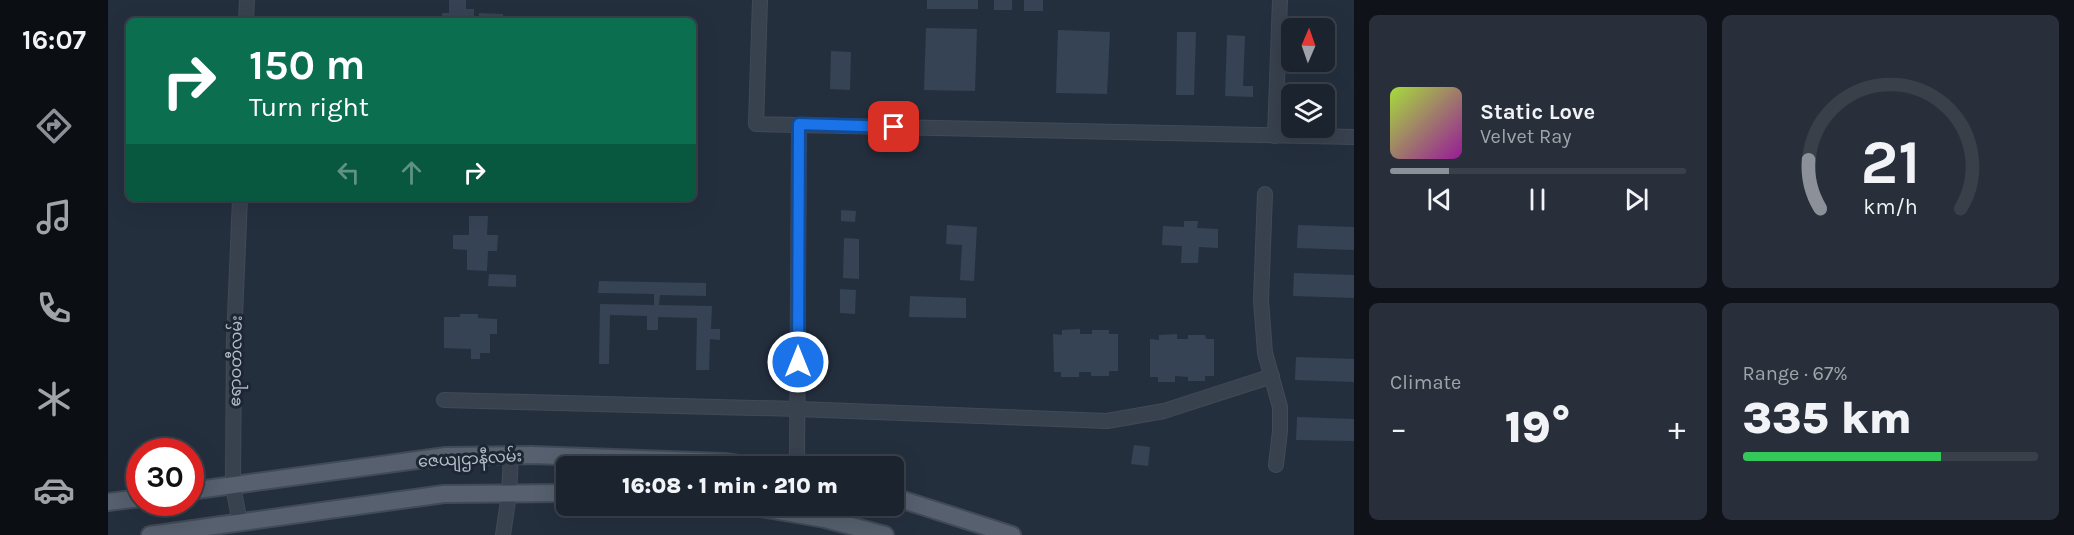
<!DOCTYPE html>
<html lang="en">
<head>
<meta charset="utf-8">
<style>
  body { margin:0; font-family:Karla,"Noto Sans Myanmar",sans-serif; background:#282f3a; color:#f1f3f6; height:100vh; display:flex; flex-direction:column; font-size:22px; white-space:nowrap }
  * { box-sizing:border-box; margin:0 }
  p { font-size:20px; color:#a0a4aa }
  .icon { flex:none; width:33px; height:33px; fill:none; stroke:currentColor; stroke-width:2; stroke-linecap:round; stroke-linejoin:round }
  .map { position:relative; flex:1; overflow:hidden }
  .sheet { display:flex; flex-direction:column; gap:15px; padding:15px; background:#0f1319; width:720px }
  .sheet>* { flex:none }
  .banner { position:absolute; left:18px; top:18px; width:570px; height:183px; border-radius:9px; box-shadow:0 6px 24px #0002,0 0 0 2px #39404a; background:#0b6e4f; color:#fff; overflow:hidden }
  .needle { width:39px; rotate:2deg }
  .controls { position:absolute; left:1173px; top:18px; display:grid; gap:12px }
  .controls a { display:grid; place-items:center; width:54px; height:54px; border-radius:9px; background:#1b232e; box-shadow:0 6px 24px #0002,0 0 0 2px #39404a; font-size:30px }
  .speed { position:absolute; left:18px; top:438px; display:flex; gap:12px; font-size:30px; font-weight:700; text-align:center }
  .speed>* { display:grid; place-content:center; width:78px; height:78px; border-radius:50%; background:#1b232e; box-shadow:0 6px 24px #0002,0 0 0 2px #39404a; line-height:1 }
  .speed .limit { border:9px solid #d22; background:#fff; color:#111 }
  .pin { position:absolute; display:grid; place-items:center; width:51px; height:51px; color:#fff; margin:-26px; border-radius:12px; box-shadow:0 3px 9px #0006 }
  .me { position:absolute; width:66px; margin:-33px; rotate:0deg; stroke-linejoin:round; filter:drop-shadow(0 0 4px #0008) }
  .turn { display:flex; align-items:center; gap:21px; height:126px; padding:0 24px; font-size:27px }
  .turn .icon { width:78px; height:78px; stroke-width:2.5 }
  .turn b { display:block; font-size:42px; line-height:51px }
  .lanes { display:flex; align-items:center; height:57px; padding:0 24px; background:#0003; justify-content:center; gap:30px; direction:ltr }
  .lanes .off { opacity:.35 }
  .big { font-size:45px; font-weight:800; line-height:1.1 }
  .sheet .tile { flex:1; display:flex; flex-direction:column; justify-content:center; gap:9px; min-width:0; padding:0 21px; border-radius:9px; background:#282f3a }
  .sheet .dial { align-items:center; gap:0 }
  .dial svg { height:156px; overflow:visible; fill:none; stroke:#39404a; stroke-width:7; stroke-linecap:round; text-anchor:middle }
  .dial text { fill:#f1f3f6; stroke:none }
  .song { display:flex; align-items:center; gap:18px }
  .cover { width:72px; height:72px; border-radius:9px; background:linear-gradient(135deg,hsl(80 70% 55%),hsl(300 70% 35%)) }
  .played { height:6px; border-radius:3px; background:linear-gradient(90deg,#8c9099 20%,#39404a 20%) }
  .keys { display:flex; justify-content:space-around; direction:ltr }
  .heat { display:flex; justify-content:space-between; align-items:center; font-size:33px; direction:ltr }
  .charge { height:9px; border-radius:4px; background:linear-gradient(90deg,#34c759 67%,#39404a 0) }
  .sheet .tiles { flex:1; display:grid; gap:15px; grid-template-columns:repeat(2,1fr) }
  .trip { position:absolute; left:448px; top:456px; width:348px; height:60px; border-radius:9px; background:#1b232e; box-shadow:0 6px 24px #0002,0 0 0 2px #39404a; font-weight:800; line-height:60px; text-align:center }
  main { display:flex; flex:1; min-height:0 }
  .tabs { display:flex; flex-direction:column; width:108px; justify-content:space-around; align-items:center; background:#0b0e12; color:#a0a4aa }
  .tabs .icon { width:42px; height:42px }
  .tabs .current { color:#8c9099 }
  .tabs b { font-size:27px; color:#f1f3f6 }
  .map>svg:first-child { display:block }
</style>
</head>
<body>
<main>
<nav class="tabs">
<b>16:07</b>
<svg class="icon current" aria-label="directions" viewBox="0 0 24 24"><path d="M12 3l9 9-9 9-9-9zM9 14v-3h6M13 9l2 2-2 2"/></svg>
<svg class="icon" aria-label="music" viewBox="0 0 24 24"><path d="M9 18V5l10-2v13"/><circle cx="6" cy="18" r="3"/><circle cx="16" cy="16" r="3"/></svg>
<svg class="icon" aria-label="phone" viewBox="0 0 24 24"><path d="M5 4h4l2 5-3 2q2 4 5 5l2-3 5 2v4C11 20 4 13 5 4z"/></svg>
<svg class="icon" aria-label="climate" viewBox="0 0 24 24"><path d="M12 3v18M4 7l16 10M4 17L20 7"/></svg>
<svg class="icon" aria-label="car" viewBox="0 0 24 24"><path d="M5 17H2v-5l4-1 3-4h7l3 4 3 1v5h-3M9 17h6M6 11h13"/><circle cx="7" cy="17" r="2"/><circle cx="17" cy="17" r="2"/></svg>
</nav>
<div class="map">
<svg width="1246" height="535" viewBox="0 0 1246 535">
  <rect width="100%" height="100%" fill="#242f3e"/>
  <g fill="#364354">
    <polygon points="341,0 358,0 358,9 366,9 366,21 334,21 334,13 341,13"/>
    <rect x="819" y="0" width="51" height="9"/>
    <rect x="886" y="0" width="18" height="10"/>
    <rect x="916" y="0" width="19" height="11"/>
    <polygon points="371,13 395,14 395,21 371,21"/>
    <polygon points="818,28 869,29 867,91 816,90"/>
    <polygon points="950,30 1002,32 999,94 948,93"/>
    <polygon points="1069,32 1088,32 1086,95 1068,95"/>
    <polygon points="1119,35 1137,36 1135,86 1145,86 1145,97 1117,96"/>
    <polygon points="723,51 743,52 742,90 722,89"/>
    <polygon points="733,210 748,211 747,222 733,221"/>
    <polygon points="361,216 380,216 379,235 390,235 389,251 380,251 379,271 359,270 359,250 345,249 345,235 361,235"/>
    <polygon points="1076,221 1090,221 1089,228 1110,229 1110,248 1091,247 1090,263 1073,263 1074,246 1054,245 1055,226 1076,227"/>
    <polygon points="839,225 869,227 866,281 852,280 854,245 838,244"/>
    <polygon points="1190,225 1246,227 1246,250 1189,248"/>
    <polygon points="736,238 751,239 751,279 735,278"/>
    <polygon points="1186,273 1246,275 1246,298 1185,296"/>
    <polygon points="381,274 408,275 408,287 380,286"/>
    <polygon points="491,281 598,283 598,296 552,295 551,305 604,306 603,329 612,329 612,340 602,339 601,370 588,370 589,318 550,317 550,330 539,330 539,316 502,315 501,364 491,364 492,304 546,305 546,294 490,293"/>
    <polygon points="732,289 748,290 747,314 732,313"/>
    <polygon points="802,296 858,298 858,318 801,317"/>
    <polygon points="352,314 370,314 370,318 389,319 389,334 382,334 382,353 372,353 372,359 363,359 363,349 336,348 336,317 352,317"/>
    <polygon points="972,329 972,334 984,334 984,330 1001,330 1001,334 1010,334 1010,371 1001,371 1001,376 983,376 983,372 971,372 971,377 953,377 953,372 946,372 945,334 954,335 954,330"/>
    <polygon points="1069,334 1069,339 1080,339 1080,335 1097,335 1098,339 1106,339 1106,376 1097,376 1097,381 1080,381 1080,377 1067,376 1067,382 1050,382 1050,377 1042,377 1042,339 1051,340 1051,335"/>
    <polygon points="1188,357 1246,359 1246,382 1187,380"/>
    <polygon points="1189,417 1246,419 1246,441 1188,440"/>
    <polygon points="1026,445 1042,447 1040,466 1023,464"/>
  </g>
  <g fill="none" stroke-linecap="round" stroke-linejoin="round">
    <defs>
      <g id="minor">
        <polyline points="652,0 648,124 1246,137"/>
        <polyline points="138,21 139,0"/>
        <polyline points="1167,136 1172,0"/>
        <polyline points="1157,194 1153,300 1157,353 1172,407 1172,431 1168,465"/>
        <polyline points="132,198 126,340 125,486 132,523"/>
        <polyline points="336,400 690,409 999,421 1056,411 1164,376"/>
        <polyline points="689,466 691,125"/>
        <polyline points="395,535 401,494 403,455"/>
      </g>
      <g id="major">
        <polyline points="82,491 338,456 424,455 616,462 643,466"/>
        <polyline points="786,497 904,535"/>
        <polyline points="0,502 32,498"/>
        <polyline points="641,506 717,519 777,535"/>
        <polyline points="42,535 336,494 459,493"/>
      </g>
    </defs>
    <use href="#minor" stroke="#414a57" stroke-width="16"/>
    <use href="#major" stroke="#414a57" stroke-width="20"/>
    <use href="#minor" stroke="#38414e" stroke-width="14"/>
    <use href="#major" stroke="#56606e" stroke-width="16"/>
  </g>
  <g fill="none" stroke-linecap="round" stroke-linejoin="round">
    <defs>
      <polyline id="route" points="690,362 691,124 786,127"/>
    </defs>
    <use href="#route" stroke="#114b97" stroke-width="15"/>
    <use href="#route" stroke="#1a73e8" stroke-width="10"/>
  </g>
  <g text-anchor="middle" stroke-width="6" stroke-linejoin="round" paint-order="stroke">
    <g font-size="16" fill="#b4bcc9" stroke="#1d2633">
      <text transform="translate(127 361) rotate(-89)" y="6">ဧရာဝတီလမ်း</text>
      <text transform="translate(362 458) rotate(-3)" y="6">ဇေယျဌာနီလမ်း</text>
    </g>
  </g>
</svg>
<div class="controls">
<a><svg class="needle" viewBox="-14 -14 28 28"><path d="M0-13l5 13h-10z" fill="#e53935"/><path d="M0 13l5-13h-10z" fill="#a0a4aa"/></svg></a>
<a><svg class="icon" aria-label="layers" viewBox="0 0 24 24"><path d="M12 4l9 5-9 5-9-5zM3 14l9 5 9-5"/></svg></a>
</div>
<div class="speed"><div class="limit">30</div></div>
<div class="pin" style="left:786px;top:127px;background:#d93025"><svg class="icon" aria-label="arrive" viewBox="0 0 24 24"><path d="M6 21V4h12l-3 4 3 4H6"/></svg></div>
<svg class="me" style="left:690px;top:362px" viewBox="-20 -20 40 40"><circle r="17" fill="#1a73e8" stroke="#fff" stroke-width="3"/><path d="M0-11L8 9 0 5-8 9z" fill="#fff"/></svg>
<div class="trip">16:08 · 1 min · 210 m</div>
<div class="banner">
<div class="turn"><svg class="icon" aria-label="right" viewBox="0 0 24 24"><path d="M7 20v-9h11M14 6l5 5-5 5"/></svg><div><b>150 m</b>Turn right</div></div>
<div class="lanes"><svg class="icon off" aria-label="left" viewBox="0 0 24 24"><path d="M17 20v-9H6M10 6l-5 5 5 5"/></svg><svg class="icon off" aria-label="ahead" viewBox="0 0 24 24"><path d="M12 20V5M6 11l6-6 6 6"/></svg><svg class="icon" aria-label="right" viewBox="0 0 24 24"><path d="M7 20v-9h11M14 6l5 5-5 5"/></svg></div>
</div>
</div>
<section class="sheet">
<div class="tiles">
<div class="tile">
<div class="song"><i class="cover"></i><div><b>Static Love</b><p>Velvet Ray</p></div></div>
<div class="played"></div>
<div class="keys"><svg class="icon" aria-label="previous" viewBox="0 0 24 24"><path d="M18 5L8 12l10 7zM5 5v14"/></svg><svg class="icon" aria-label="pause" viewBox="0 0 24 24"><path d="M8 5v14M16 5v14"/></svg><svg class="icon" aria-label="next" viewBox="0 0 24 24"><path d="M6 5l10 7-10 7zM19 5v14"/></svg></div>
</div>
<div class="tile dial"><svg viewBox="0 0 100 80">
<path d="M14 69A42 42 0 1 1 86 69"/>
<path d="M14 69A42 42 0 0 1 8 44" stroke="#8c9099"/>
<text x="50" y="56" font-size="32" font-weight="700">21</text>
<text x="50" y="72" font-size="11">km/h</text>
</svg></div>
<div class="tile"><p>Climate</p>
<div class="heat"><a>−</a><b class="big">19°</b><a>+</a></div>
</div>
<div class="tile"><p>Range · 67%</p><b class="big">335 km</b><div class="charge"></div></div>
</div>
</section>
</main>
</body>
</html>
